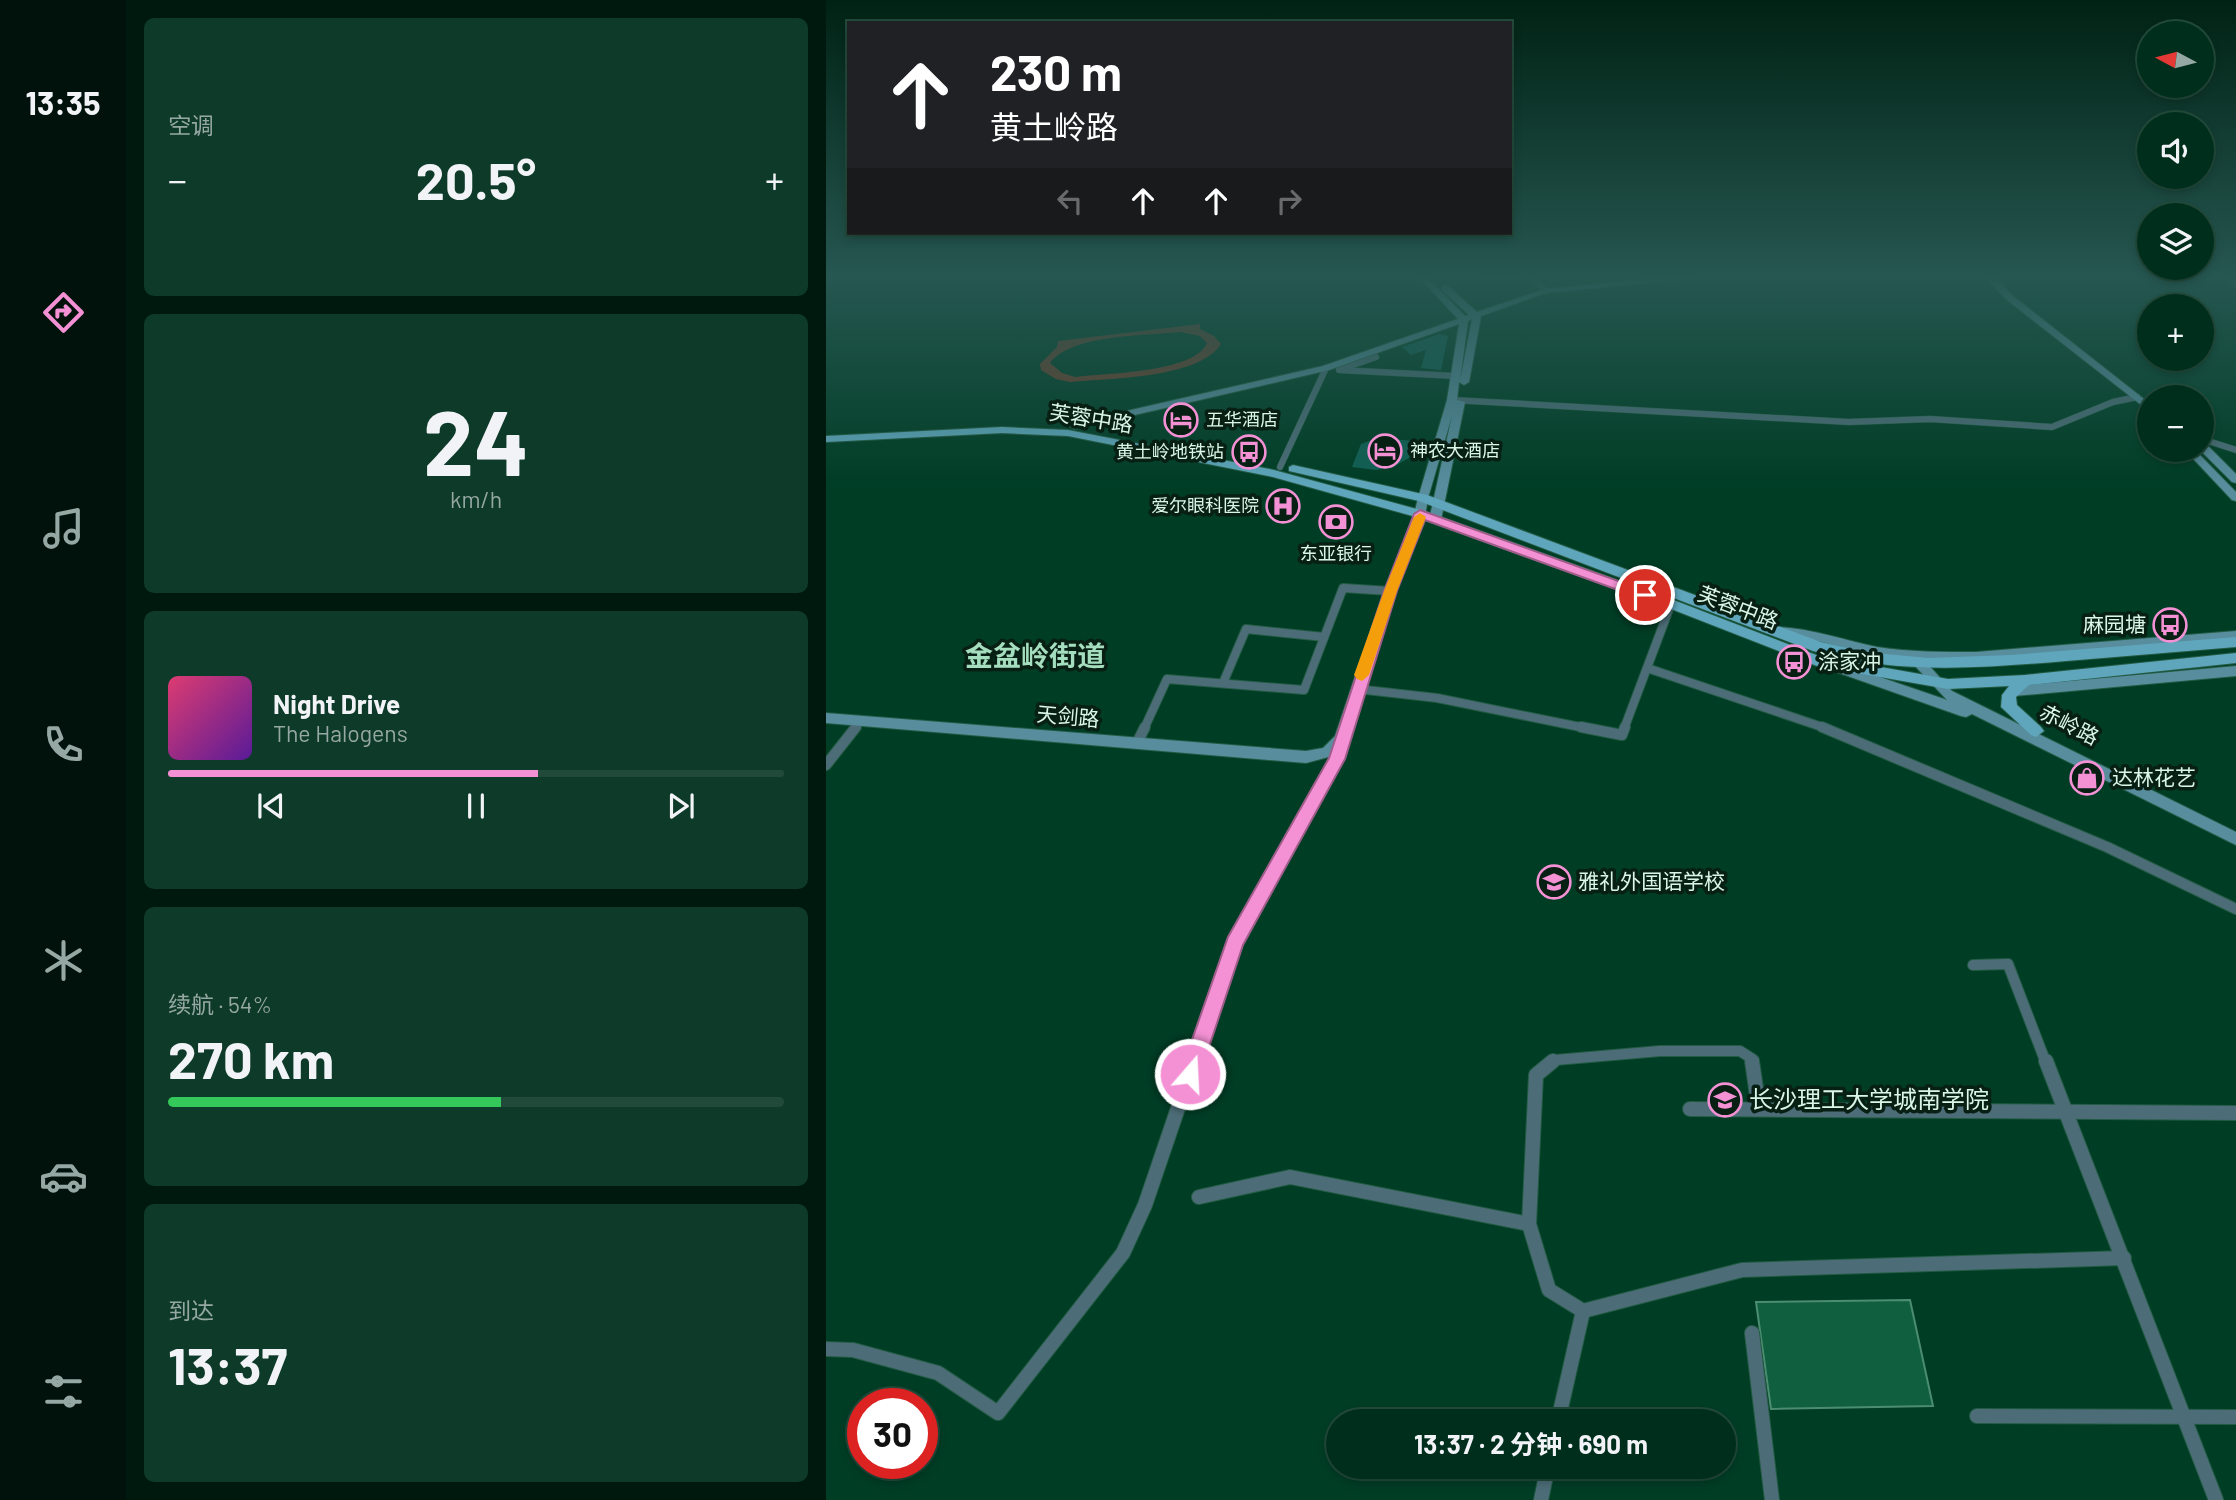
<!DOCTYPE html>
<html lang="zh">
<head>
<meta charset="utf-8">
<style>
  body { margin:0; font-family:Barlow,"Noto Sans SC",sans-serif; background:#0e3a29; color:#f1f3f6; height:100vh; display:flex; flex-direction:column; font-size:26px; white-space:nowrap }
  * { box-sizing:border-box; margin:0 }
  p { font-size:23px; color:#95a8a3 }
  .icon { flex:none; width:38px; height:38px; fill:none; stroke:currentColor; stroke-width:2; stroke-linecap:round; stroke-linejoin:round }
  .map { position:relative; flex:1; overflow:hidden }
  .side { display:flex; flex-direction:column; gap:18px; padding:18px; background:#00190f; width:700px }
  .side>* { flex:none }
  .banner { position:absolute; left:21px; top:21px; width:665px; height:214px; border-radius:0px; box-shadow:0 4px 10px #0003,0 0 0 2px #224a3b; background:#202124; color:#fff; overflow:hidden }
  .needle { width:46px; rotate:277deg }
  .fabs { position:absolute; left:1311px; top:21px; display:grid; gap:14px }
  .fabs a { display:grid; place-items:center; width:77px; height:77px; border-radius:50%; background:#002e1c; box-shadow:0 4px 10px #0003,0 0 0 2px #224a3b; font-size:35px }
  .speed { position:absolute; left:21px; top:1388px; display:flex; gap:14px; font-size:35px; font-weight:700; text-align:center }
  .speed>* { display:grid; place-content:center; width:91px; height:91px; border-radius:50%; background:#002e1c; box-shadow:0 4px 10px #0003,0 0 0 2px #224a3b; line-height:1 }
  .speed .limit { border:10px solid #d22; background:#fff; color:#111 }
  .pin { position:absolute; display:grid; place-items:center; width:60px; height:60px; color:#fff; margin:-30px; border:4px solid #fff; border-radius:50%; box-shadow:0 2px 7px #0007 }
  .me { position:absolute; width:77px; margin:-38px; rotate:19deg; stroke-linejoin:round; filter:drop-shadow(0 0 5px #0008) }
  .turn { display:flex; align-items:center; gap:24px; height:147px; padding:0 28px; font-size:32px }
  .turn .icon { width:91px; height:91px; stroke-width:2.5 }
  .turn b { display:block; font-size:49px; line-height:60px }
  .lanes { display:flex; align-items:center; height:66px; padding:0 28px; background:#0003; justify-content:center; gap:35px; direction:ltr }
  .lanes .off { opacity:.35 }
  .big { font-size:52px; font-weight:700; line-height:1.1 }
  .side .tile { flex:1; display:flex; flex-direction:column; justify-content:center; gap:10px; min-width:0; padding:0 24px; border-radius:10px; background:#0e3a29 }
  .side .dial { align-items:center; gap:0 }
  .dial b { font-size:91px; line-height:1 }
  .song { display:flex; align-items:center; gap:21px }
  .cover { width:84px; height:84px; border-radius:10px; background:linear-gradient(135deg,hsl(340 70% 55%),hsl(270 70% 35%)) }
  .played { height:7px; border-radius:4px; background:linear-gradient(90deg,#f491d4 60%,#224a3b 60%) }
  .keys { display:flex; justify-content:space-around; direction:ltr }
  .heat { display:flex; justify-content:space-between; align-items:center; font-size:38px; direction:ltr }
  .charge { height:10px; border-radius:5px; background:linear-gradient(90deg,#34c759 54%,#224a3b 0) }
  .trip { position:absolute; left:500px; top:1409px; width:410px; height:70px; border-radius:35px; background:#002e1c; box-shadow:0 4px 10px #0003,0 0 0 2px #224a3b; font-weight:700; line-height:70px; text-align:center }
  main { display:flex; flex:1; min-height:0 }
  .tab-bar { display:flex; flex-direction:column; width:126px; justify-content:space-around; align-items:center; background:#00120b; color:#95a8a3 }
  .tab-bar .icon { width:49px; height:49px }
  .tab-bar .selected { color:#f491d4 }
  .tab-bar b { font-size:32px; color:#f1f3f6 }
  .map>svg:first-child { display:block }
</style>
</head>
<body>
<main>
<nav class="tab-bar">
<b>13:35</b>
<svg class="icon selected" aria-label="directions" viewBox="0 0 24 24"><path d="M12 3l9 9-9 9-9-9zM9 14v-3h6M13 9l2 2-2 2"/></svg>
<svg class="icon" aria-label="music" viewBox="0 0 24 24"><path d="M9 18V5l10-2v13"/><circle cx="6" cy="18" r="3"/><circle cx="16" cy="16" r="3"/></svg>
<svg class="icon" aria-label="phone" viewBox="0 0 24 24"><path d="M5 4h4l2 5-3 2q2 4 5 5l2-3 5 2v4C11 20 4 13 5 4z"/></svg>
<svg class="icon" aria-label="climate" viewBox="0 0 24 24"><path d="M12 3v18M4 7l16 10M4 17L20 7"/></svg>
<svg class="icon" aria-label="car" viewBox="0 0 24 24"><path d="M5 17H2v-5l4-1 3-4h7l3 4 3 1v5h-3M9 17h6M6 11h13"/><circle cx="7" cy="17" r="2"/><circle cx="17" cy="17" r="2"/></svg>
<svg class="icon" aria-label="filters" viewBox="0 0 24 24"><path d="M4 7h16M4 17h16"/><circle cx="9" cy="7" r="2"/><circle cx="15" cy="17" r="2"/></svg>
</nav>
<section class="side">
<div class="tile"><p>空调</p>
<div class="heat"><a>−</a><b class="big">20.5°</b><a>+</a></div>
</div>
<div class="tile dial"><b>24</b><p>km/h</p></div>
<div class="tile">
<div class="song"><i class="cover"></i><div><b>Night Drive</b><p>The Halogens</p></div></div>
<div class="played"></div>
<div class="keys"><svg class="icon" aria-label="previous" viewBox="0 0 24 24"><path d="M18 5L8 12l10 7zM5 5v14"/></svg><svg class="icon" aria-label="pause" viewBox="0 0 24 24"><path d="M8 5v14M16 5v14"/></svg><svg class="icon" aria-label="next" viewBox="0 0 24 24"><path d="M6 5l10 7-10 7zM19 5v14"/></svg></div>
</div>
<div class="tile"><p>续航 · 54%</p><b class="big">270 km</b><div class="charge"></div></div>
<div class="tile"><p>到达</p><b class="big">13:37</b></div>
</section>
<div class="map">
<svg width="1410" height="1500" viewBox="0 0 1410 1500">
  <rect width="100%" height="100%" fill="#003d25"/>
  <path fill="#743d2a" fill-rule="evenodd" d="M374 324V329L388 336 395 344C372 379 283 378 244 382L230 379 215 370 214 364 231 347 232 341ZM354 332 374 336 381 343C368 373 279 373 249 377L236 373 224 363C246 334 319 336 354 332Z"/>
  <polygon fill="#106040" stroke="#4c8d72" stroke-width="2" points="1084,1300 1107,1406 945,1409 930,1302"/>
  <g fill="#105f53">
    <polygon points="613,334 622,336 615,370 595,368 600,350 585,355 576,347"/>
    <polygon points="551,438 589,441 583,458 567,467 550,470 526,467 535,444"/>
  </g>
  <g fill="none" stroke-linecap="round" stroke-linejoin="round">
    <defs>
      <g id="street-far3">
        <polyline points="657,276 693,276"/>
        <polyline points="706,276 719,291"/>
        <polyline points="1400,276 1410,284"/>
        <polyline points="550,357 513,370 630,376"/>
        <polyline points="626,400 1023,422 1104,419 1226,427 1287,402 1311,397"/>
        <polyline points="1376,439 1410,450"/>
        <polyline points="454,467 500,368"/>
      </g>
      <g id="street-far2">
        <polyline points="821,668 1002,729"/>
        <polyline points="397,683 420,629 498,637"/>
        <polyline points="531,689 611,698 764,729"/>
        <polyline points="28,729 34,721"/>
        <polyline points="318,729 341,679 478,690 517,588 564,591"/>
        <polyline points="798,729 845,604"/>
      </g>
      <g id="street-far1">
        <polyline points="755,727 796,735 799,727"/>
        <polyline points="996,727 1281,847 1410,909"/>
        <polyline points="311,743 319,727"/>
        <polyline points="0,765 30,727"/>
        <polyline points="1147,965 1182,964 1220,1063"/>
        <polyline points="368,1063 409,943 511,759 515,739"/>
        <polyline points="725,1063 729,1060 834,1051 914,1051 925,1058 926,1063"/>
      </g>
      <g id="street">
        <polyline points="727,1061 710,1075 703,1224 723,1290 757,1311"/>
        <polyline points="926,1061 933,1109"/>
        <polyline points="1220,1061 1390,1500"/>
        <polyline points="864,1109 1410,1113"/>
        <polyline points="373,1197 464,1177 703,1224"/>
        <polyline points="926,1333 946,1500"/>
        <polyline points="0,1349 27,1350 112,1373 172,1413 297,1253 319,1205 368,1061"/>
        <polyline points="1151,1416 1410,1417"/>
        <polyline points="732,1421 757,1311 916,1270 1298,1258"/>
        <polyline points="715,1500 722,1466"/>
      </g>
      <g id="secondary">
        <path d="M592 276H600L639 316 643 315 616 290V286H622L651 312 719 289 847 276H875L871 278 720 293 655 316 643 382 638 385 633 382 631 400 639 402 615 520 609 523 603 520 626 416 602 498 598 523 570 591 522 739 506 756 480 763 0 723V713L480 751 497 748 509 736 558 591 586 523 592 498 621 400 633 324 503 370 248 429 243 426 248 423 497 366 632 319ZM646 319 634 381 642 321Z"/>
        <polygon points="1158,276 1167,276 1187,296 1323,403 1323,411 1181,300"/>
        <polygon points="1376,443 1380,444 1410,474 1410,483 1406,482 1374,450"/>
        <polygon points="1359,450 1369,450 1410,492 1410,501 1406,500"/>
        <path d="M949 627C984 628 1017 640 1051 647 1084 652 1117 652 1150 652L1410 631V639L1150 662 1099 661 1126 691 1410 832V845L1146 714 1140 717 1135 716 999 668 998 665 1004 660 1121 700 1089 666 1088 663 1089 660 1051 656 988 640 945 634 943 631Z"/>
        <polygon points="1410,666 1410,676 1188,696 1181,691 1188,686"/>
      </g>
      <g id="primary">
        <polygon points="176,427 242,430 448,470 598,511 850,601 993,656 1122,679 1199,675 1410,653 1410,663 1203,685 1190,697 1191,705 1215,727 1218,731 1210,737 1205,735 1175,707 1176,695 1183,686 1122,689 991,666 840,607 590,517 447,477 242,436 176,433 0,442 0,436"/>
        <path d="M467 465 601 495 995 642 1039 652 1102 658 1185 655 1410 637V647C1353 652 1297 656 1240 661 1156 668 1070 675 987 651L593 501 463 471V467Z"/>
      </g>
    </defs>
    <use href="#street-far3" stroke="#235b44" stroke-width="7"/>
    <use href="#street-far2" stroke="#235b44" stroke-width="10"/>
    <use href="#street-far1" stroke="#235b44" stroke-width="12"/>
    <use href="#street" stroke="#235b44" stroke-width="16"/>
    <use href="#secondary" stroke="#235b44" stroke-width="2"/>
    <use href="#primary" stroke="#235b44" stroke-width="2"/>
    <use href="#street-far3" stroke="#4c6d77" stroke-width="6"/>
    <use href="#street-far2" stroke="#4c6d77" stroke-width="8"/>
    <use href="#street-far1" stroke="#4c6d77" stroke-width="10"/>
    <use href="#street" stroke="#4c6d77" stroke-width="14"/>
    <use href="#secondary" fill="#588d9e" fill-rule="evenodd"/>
    <use href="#primary" fill="#5fa6bc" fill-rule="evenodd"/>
  </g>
  <linearGradient id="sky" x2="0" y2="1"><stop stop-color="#002214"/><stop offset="0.57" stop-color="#265751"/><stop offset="1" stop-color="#265751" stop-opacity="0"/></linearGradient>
  <rect width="1410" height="486" fill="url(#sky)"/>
  <polygon fill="#f491d4" stroke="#9f5e8a" stroke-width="2" points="594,510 823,592 825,595 823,598 814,598 599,520 571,591 519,759 417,945 374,1074 371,1081 364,1084 357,1081 354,1074 402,937 503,758 558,591 588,514"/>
  <polygon fill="#f59e0b" points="594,513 600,517 571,591 543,675 536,681 531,679 528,675 558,591 588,517"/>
  <defs>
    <symbol id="hotel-ring" viewBox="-11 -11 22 22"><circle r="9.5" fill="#081f14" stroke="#f491d4" stroke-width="1.5"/><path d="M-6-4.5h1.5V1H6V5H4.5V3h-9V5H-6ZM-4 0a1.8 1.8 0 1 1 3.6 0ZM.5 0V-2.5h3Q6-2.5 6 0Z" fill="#f491d4"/></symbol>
    <symbol id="bus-ring" viewBox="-11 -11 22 22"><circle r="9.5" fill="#081f14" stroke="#f491d4" stroke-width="1.5"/><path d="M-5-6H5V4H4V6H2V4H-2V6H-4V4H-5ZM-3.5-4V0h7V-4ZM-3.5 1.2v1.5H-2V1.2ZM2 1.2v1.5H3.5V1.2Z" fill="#f491d4"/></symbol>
    <symbol id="hospital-ring" viewBox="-11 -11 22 22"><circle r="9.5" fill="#081f14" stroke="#f491d4" stroke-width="1.5"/><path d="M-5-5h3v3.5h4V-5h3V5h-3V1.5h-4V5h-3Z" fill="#f491d4"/></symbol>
    <symbol id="bank-ring" viewBox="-11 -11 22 22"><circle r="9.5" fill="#081f14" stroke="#f491d4" stroke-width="1.5"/><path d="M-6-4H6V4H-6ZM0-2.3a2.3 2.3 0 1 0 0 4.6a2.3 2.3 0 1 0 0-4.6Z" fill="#f491d4"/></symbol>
    <symbol id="shop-ring" viewBox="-11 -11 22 22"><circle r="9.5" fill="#081f14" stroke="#f491d4" stroke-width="1.5"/><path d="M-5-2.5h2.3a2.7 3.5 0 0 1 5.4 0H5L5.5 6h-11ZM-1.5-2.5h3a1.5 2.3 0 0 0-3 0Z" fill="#f491d4"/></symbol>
    <symbol id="school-ring" viewBox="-11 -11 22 22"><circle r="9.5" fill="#081f14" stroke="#f491d4" stroke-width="1.5"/><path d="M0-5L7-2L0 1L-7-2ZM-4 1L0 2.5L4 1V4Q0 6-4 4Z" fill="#f491d4"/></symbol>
    <symbol id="university-ring" viewBox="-11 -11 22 22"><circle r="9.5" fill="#081f14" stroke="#f491d4" stroke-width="1.5"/><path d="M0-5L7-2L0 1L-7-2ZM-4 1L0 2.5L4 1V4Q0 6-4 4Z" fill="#f491d4"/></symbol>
  </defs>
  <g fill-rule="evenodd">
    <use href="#hotel-ring" x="336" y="401" width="38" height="38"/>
    <use href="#hotel-ring" x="540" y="432" width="38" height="38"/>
    <use href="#bus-ring" x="404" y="433" width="38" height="38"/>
    <use href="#hospital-ring" x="438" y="487" width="38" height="38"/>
    <use href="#bank-ring" x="491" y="503" width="38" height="38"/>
    <use href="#bus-ring" x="1325" y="606" width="38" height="38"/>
    <use href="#bus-ring" x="949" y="643" width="38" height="38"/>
    <use href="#shop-ring" x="1242" y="759" width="38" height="38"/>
    <use href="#school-ring" x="709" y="863" width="38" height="38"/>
    <use href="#university-ring" x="880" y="1081" width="38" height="38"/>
  </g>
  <g text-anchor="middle" stroke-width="7" stroke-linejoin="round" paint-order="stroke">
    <g font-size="18" fill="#d9f6e6" stroke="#081f14" text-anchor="start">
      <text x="380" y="426">五华酒店</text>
      <text x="584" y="457">神农大酒店</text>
      <text x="398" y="458" text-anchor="end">黄土岭地铁站</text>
      <text x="433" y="512" text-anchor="end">爱尔眼科医院</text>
      <text x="510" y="560" text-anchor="middle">东亚银行</text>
    </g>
    <g font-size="21" fill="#d9f6e6" stroke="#081f14">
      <text transform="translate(265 419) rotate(9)" y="7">芙蓉中路</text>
      <text transform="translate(912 608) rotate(21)" y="7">芙蓉中路</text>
      <text transform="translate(242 717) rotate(5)" y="7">天剑路</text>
      <text transform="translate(1243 725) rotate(27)" y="7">赤岭路</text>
    </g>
    <g font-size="21" fill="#d9f6e6" stroke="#081f14" text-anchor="start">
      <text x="1320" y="632" text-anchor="end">麻园塘</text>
      <text x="992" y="669">涂家冲</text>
      <text x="1286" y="785">达林花艺</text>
      <text x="752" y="889">雅礼外国语学校</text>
    </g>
    <g font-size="24" fill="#d9f6e6" stroke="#081f14" text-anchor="start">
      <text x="923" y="1108">长沙理工大学城南学院</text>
    </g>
    <g font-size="28" font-weight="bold" fill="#a4debe" stroke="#081f14">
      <text x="209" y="666">金盆岭街道</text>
    </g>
  </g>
</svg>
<div class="fabs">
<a><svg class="needle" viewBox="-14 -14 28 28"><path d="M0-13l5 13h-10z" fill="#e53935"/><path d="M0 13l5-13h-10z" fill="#95a8a3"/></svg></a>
<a><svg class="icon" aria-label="sound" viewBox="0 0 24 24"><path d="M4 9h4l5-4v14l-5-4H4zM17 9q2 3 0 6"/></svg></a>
<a><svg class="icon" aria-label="layers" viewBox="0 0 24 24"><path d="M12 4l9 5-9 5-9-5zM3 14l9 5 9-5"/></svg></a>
<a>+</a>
<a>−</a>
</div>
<div class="speed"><div class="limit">30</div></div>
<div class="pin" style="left:819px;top:595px;background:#d93025"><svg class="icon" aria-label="arrive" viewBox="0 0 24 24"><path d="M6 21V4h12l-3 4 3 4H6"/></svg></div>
<svg class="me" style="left:364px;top:1074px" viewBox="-20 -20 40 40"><circle r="17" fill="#f491d4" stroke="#fff" stroke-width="3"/><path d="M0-11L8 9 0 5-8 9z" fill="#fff"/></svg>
<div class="trip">13:37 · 2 分钟 · 690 m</div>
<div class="banner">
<div class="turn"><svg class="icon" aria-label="ahead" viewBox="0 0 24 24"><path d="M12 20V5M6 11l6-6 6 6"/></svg><div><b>230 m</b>黄土岭路</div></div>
<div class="lanes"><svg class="icon off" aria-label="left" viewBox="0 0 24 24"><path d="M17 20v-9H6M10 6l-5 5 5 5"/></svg><svg class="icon" aria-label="ahead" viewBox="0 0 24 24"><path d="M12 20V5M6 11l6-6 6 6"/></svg><svg class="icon" aria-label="ahead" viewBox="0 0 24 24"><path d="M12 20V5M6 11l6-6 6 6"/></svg><svg class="icon off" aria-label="right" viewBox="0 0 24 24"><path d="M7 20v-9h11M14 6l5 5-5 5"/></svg></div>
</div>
</div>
</main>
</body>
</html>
